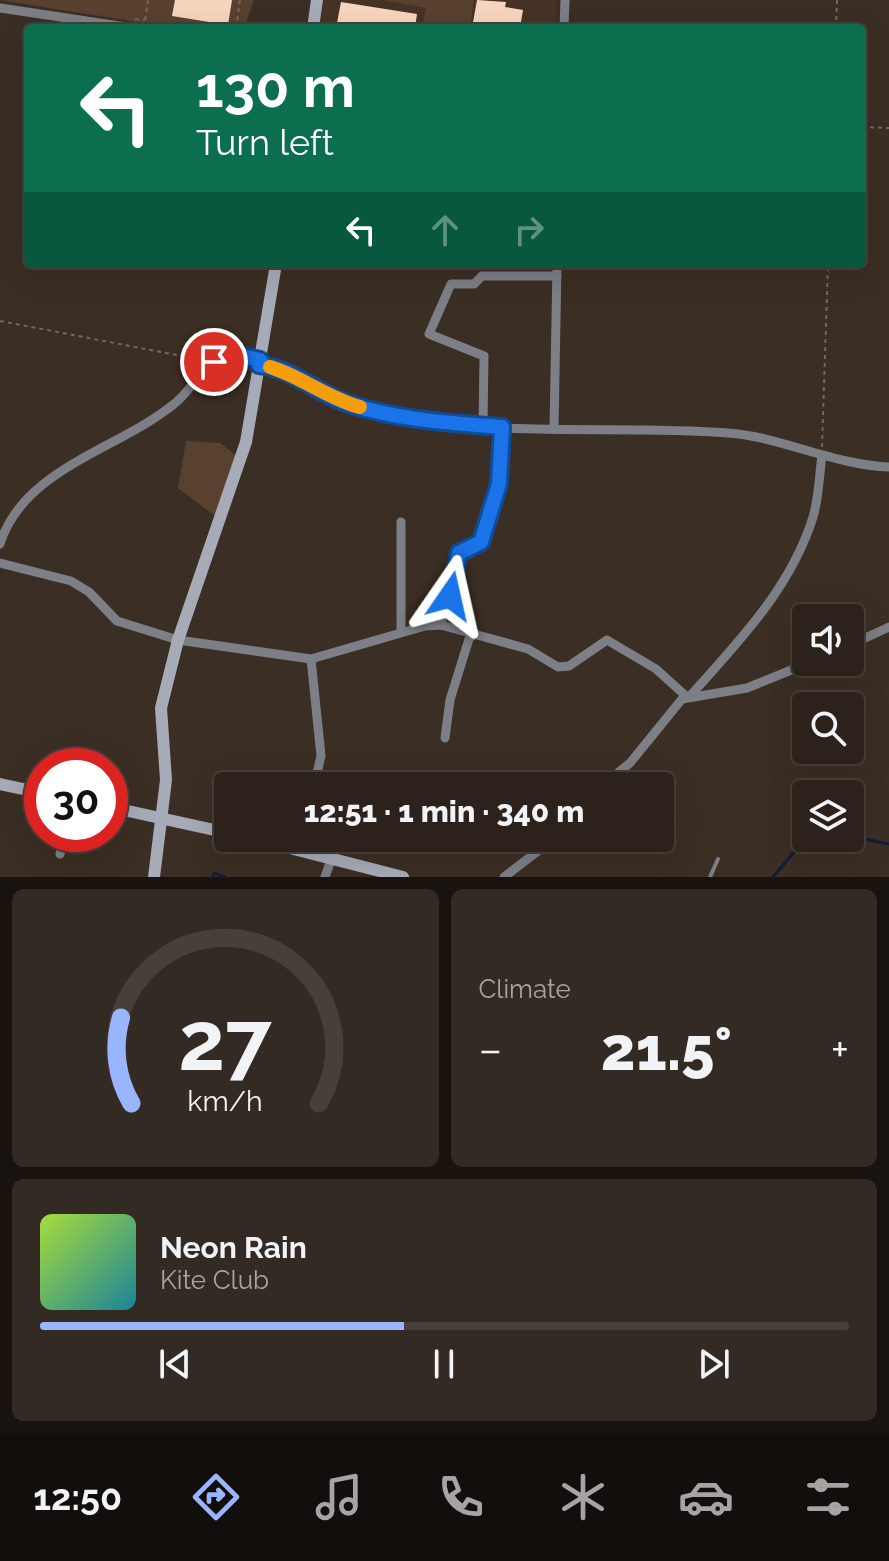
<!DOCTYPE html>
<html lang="en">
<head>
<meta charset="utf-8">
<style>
  body { margin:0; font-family:Raleway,sans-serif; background:#342a24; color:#f1f3f6; height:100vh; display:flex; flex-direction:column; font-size:30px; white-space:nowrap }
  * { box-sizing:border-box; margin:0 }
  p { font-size:26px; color:#a6a4a3 }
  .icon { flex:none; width:44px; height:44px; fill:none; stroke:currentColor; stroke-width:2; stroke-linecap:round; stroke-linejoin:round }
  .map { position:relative; height:877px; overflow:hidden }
  .panel { display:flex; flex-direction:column; gap:12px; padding:12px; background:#18130f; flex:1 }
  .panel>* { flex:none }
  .top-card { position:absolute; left:24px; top:24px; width:842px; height:244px; border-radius:8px; box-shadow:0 8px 32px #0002,0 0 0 2px #483f3a; background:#0b6e4f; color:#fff; overflow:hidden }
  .fabs { position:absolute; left:792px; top:604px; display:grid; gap:16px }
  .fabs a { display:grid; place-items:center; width:72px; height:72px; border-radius:8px; background:#2c221b; box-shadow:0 8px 32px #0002,0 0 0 2px #483f3a; font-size:40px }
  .speed { position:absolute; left:24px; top:748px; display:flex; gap:16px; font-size:40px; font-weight:700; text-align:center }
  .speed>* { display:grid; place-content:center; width:104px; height:104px; border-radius:50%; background:#2c221b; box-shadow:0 8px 32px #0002,0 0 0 2px #483f3a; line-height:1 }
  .speed .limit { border:12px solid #d22; background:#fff; color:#111 }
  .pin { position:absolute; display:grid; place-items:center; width:68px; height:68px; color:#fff; margin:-34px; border:4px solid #fff; border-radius:50%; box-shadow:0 2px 8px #0007 }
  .me { position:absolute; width:88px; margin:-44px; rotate:11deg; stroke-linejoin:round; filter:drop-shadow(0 0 6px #0008) }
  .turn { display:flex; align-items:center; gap:28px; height:168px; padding:0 40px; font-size:36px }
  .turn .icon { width:104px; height:104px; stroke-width:2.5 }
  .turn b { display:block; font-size:56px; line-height:68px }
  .lanes { display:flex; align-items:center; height:76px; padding:0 40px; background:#0003; justify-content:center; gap:40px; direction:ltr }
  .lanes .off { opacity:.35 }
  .big { font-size:60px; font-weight:800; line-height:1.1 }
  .panel .card { flex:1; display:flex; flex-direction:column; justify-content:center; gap:12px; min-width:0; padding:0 28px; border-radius:12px; background:#342a24 }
  .panel .dial { align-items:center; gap:0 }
  .dial svg { height:208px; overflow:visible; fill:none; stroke:#483f3a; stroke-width:7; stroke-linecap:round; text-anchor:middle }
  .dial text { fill:#f1f3f6; stroke:none }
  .song { display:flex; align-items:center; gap:24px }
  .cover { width:96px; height:96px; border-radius:12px; background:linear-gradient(135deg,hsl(80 70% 55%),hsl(190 70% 35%)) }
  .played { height:8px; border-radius:4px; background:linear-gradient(90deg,#99b5fd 45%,#483f3a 45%) }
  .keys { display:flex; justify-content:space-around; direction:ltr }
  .heat { display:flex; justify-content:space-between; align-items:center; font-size:44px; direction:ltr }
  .panel .tiles { flex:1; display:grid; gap:12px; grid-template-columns:1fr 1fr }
  .card:last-child { grid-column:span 2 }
  .trip { position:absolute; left:214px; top:772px; width:460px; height:80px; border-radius:8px; background:#2c221b; box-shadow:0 8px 32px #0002,0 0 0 2px #483f3a; font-weight:800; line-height:80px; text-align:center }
  .menu { display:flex; height:128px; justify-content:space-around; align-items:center; background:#120e0b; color:#a6a4a3 }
  .menu .icon { width:56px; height:56px }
  .menu .selected { color:#99b5fd }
  .menu b { font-size:36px; color:#f1f3f6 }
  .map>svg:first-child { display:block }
</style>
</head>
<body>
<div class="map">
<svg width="889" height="877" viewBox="0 0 889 877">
  <rect width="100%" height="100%" fill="#3b2e24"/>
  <polygon fill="#463325" points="324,0 557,0 556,28 320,28"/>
  <g fill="#594130">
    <polygon points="0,0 254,0 244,28 174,28"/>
    <polygon points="384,0 474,0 470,28 422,28 426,8"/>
    <polygon points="186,441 220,443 237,456 215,516 178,488"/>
  </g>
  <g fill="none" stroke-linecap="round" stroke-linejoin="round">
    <g stroke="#141d36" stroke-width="3">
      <polyline points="850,836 889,844"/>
      <polyline points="213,877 214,873 225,877"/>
      <polyline points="773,877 806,838"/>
    </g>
  </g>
  <g fill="#f7d5be">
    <polygon points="175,0 232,0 228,25 172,16"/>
    <polygon points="477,0 506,2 505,7 523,10 520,28 472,28"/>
    <polygon points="341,2 417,14 415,28 336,28"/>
  </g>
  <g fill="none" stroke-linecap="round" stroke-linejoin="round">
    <g stroke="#74685f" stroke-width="2" stroke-dasharray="4 4" stroke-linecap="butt">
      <polyline points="135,19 145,20"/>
      <polyline points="144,28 148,0"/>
      <polyline points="236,28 240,0"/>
      <polyline points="836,28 837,0"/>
      <polyline points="862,127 889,128"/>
      <polyline points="0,321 203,360"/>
      <polyline points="822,447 828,264"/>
    </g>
    <polyline stroke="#7c7f86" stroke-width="4" points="710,877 718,859"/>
    <g stroke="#7c7f86" stroke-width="9">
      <polyline points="0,8 133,28"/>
      <polyline points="564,28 565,0"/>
      <polyline points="262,264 276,266"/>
      <path d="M259 365C281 367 295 380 314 390 340 405 376 413 406 418 513 437 622 425 728 433 782 437 834 465 889 467"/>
      <polyline points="483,426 484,356 429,334 451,284 474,284 482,276 557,276"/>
      <polyline points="554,429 557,264"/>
      <path d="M0 544C23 469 119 449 174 404 190 392 200 369 218 361 233 353 245 356 260 360"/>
      <polyline points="0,563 71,581 89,592 117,621 178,640 311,659 425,626 441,625 528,649 558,667 569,666 607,640 656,669 687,697"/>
      <polyline points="441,625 459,553 481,542 499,484 502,427"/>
      <polyline points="401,630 401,522"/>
      <polyline points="850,645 889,627"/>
      <polyline points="311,659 321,756 314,786"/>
      <path d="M691 695C739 641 791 588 813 517 819 498 819 476 822 456"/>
      <polyline points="445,738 450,700 469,639 475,633"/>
      <polyline points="602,786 630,763 682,699 747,688 811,662"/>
      <polyline points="60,854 64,834"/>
      <polyline points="325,877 332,857"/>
      <polyline points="504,877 555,838"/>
    </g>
    <g stroke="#a6abb7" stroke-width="12">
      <polyline points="313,28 317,0"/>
      <polyline points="0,784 42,793"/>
      <polyline points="110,807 228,833"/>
      <polyline points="251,838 403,877"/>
      <polyline points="154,877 166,780 161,708 178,640 246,442 276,264"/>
    </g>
  </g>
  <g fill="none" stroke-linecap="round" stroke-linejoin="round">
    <defs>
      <path id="route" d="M214 362 238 355 260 360 259 365C292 368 318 394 349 404 399 420 450 423 502 427L499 484 481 542 459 553 450 596"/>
    </defs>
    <use href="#route" stroke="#114b97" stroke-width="20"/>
    <use href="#route" stroke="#1a73e8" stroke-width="14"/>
    <path stroke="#f59e0b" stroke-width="14" d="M270 367C302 377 327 398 360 407"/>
  </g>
</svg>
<div class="fabs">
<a><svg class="icon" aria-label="sound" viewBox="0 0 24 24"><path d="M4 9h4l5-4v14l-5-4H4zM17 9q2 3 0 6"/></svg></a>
<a><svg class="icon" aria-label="search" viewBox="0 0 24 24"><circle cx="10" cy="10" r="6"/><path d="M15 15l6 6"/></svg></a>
<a><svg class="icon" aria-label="layers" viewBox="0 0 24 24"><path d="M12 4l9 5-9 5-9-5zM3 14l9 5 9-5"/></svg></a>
</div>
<div class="speed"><div class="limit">30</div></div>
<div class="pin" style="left:214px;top:362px;background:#d93025"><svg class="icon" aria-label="arrive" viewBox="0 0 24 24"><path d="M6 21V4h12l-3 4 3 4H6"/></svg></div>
<svg class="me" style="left:450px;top:596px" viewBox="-20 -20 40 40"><path d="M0-17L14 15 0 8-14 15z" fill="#1a73e8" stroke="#fff" stroke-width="4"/></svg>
<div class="trip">12:51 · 1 min · 340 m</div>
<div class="top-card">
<div class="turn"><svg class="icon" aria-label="left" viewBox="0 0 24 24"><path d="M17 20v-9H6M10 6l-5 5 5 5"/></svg><div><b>130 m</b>Turn left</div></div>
<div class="lanes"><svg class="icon" aria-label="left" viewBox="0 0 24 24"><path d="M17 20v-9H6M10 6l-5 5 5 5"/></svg><svg class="icon off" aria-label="ahead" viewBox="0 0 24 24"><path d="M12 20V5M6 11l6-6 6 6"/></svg><svg class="icon off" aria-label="right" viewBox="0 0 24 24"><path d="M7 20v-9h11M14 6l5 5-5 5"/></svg></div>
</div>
</div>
<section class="panel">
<div class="tiles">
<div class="card dial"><svg viewBox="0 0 100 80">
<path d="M14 69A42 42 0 1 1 86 69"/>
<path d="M14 69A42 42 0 0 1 10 36" stroke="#99b5fd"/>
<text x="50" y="56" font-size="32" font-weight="700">27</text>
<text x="50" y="72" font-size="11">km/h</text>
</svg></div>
<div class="card"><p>Climate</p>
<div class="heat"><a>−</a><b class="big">21.5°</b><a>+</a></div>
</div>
<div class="card">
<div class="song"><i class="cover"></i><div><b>Neon Rain</b><p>Kite Club</p></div></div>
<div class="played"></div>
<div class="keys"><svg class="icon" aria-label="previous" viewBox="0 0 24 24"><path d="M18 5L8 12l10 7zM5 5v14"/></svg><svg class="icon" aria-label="pause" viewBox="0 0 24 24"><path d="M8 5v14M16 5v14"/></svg><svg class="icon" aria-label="next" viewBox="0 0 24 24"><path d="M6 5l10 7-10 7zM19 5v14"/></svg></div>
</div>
</div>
</section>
<nav class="menu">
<b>12:50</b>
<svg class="icon selected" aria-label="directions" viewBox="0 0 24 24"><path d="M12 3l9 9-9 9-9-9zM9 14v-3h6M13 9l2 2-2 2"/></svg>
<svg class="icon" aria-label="music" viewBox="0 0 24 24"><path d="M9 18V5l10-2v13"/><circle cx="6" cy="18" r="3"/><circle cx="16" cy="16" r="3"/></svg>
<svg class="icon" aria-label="phone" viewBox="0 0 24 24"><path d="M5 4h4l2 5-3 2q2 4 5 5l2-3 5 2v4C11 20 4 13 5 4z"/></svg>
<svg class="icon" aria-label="climate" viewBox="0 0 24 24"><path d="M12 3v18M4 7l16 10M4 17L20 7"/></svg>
<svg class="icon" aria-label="car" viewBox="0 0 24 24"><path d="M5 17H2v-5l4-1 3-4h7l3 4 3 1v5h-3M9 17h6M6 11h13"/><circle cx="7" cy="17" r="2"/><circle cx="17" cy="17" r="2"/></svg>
<svg class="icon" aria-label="filters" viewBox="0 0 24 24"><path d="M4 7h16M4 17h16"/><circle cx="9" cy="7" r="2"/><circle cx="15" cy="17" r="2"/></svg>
</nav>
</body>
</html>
